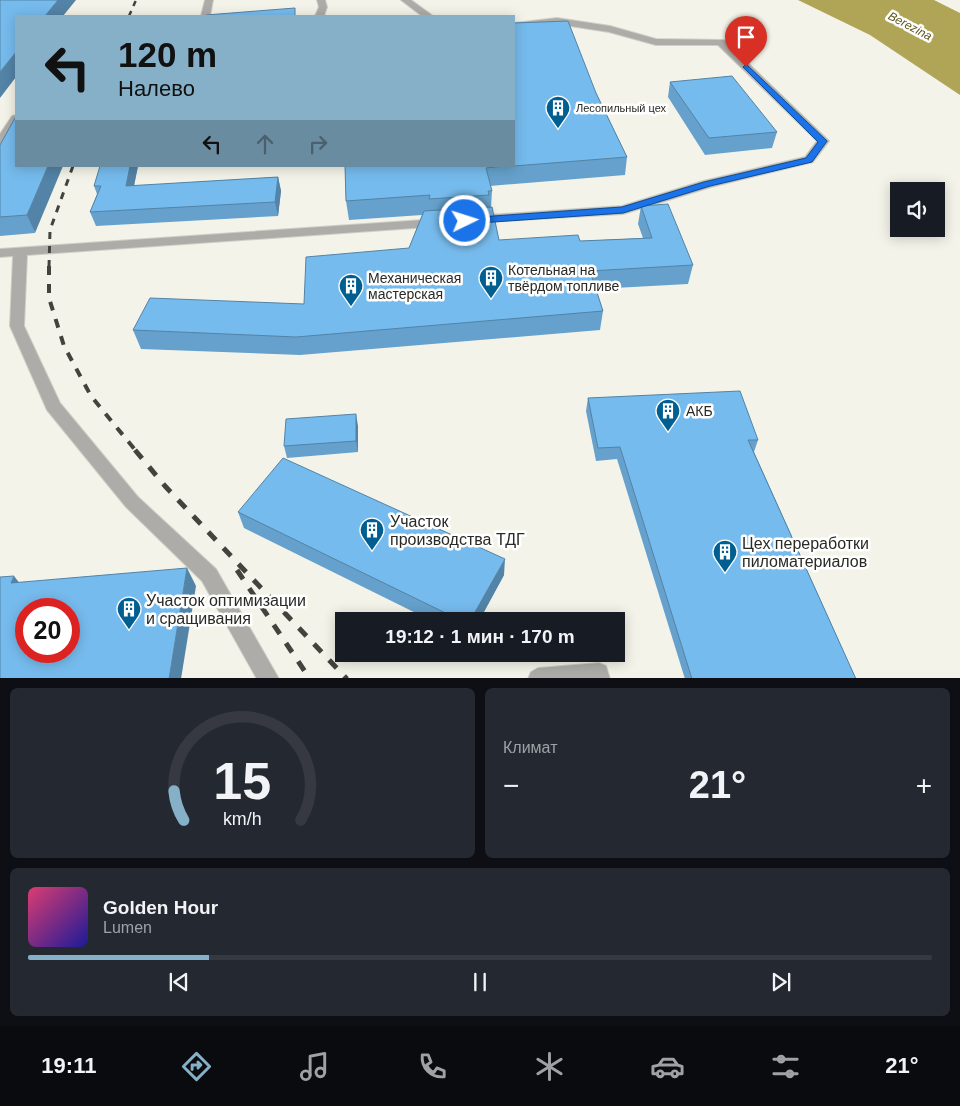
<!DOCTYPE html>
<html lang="ru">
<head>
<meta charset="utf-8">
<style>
  body { margin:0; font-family:Arial,sans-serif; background:#242831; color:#f1f3f6; height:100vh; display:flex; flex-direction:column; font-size:19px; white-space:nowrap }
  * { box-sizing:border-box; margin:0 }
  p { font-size:16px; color:#9ea1a6 }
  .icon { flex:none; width:28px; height:28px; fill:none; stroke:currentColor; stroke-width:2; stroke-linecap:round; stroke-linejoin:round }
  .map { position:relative; height:678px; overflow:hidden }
  .details { display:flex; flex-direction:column; gap:10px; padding:10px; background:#0d0f14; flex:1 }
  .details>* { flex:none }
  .top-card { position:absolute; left:15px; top:15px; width:500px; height:152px; border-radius:0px; box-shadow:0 2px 12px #0003; background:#85b0c8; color:#111; overflow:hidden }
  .buttons { position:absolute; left:890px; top:182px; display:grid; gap:10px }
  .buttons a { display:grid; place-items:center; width:55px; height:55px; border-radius:0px; background:#171b24; box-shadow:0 2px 12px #0003; font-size:25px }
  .speed { position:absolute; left:15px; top:598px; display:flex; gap:10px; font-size:25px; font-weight:700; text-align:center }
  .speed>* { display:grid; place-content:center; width:65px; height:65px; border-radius:50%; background:#171b24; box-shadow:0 2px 12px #0003; line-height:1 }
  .speed .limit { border:8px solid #d22; background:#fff; color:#111 }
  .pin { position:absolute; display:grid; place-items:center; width:42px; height:42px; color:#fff; margin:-51px -21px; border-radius:50% 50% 50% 0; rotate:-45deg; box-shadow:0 0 5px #0007 }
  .pin .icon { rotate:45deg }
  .me { position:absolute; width:55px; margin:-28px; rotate:86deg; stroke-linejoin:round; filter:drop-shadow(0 0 4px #0008) }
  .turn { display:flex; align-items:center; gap:18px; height:105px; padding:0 20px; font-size:22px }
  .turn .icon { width:65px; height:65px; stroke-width:2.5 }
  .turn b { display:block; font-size:35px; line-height:42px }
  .lanes { display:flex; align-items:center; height:48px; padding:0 20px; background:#0003; justify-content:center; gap:25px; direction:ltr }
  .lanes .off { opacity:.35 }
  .big { font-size:38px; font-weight:700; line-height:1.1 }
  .details .tile { flex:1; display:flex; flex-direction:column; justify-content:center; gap:8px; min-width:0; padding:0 18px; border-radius:8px; background:#242831 }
  .details .dial { align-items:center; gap:0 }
  .dial svg { height:130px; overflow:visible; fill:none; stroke:#363941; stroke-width:7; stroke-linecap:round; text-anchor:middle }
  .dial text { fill:#f1f3f6; stroke:none }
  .song { display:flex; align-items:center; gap:15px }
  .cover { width:60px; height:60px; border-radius:8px; background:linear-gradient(135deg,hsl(340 70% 55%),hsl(240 70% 35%)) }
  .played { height:5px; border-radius:2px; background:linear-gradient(90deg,#85b0c8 20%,#363941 20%) }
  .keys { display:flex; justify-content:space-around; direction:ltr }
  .heat { display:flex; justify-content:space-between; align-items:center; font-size:28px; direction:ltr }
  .details .tiles { flex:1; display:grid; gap:10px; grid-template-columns:1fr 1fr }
  .tile:last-child { grid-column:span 2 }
  .trip { position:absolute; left:335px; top:612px; width:290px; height:50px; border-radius:0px; background:#171b24; box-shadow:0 2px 12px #0003; font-weight:700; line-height:50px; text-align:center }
  .tab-bar { display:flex; height:80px; justify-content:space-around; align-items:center; background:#090b0e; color:#9ea1a6 }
  .tab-bar .icon { width:35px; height:35px }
  .tab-bar .current { color:#85b0c8 }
  .tab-bar b { font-size:22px; color:#f1f3f6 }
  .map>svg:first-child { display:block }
</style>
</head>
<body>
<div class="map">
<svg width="960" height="679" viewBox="0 0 960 679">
  <rect width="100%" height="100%" fill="#f4f3e9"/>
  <polygon fill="#b0a456" points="798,0 934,0 960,13 960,95 870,35"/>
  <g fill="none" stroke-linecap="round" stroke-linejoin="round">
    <defs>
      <g id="minor">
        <polygon points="205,0 213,0 210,16 201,16"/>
        <polygon points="317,0 325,0 327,7 324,16 315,16 319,7"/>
        <polygon points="401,0 411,0 433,16 422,16"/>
        <polygon points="557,18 610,26 656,39 724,40 829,141 813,162 711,187 623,214 468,223 467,220 468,217 473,216 622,206 703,181 805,157 817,141 718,45 656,45 609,32 557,24 514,29 514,23"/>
        <polygon points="16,115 16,126 4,145 0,146 0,134 12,116"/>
        <polygon points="438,219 444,223 443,226 27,255 24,326 60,403 138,497 216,569 279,679 257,679 202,581 126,507 47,410 10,326 13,256 0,257 0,249"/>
        <polygon points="599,663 606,666 610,679 528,679 531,672 538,668"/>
      </g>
    </defs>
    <use href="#minor" stroke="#cfcfc6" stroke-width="2"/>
    <use href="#minor" fill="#adaca8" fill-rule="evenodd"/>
    <polyline stroke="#43433e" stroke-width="2.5" stroke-dasharray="5.5 5.5" stroke-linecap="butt" points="129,16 136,0"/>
    <polyline stroke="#43433e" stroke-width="3" stroke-dasharray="7 7" stroke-linecap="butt" points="49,267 50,230 73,166"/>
    <polyline stroke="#43433e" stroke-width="4" stroke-dasharray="9 9" stroke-linecap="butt" points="49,266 49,298 64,346 91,396 136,451"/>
    <g stroke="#43433e" stroke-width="5" stroke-dasharray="11 11" stroke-linecap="butt">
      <polyline points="135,450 165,486 347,679"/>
      <polyline points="237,570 310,679"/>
    </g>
  </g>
  <g fill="#65a1cc">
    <polygon points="514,23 596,93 627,157 625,175 490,186 492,191 491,207 499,240 580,241 643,238 638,224 641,206 693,265 688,284 596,289 603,311 600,330 300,355 141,349 133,330 304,304 409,248 422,215 349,220 346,201 345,166 514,166"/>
    <polygon points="670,82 777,132 772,148 705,155 668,97"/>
    <polygon points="0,145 35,233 0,236"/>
    <polygon points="100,166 138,166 134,186 278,177 281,191 278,216 96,226 90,212 97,194 94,186"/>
    <polygon points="588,398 758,440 754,452 856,679 685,679 617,459 596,461 586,411"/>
    <polygon points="358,426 358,452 287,458 284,446"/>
    <polygon points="238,512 504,575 479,621 432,621 244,528"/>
  </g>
  <g fill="#5383a6">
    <polygon points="58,0 76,0 63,16 45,16"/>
    <polygon points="16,52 16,77 0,98 0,72"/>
    <polygon points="48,166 63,166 35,233 27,215"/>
    <polygon points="130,166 138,166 131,200 126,186"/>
    <polygon points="278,177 281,191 278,216 275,202"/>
    <polygon points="356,414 358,426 358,452 356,441"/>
    <polygon points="505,559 504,575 479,621 470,621"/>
    <polygon points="187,568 196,586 181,679 169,679"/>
    <polygon points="14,576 28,594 11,583"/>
  </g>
  <g fill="#76bbed" stroke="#5383a6" fill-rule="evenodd">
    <polygon points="0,0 58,0 45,16 16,16 16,52 0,72"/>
    <polygon points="295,8 295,16 205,16 206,15"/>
    <polygon points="568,21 596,93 627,157 514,166 514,23"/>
    <polygon points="732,76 777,132 709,138 670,82"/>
    <polygon points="15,118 16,118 16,166 48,166 27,215 0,217 0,145"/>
    <polygon points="100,166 130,166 126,186 278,177 275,202 90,212 101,186 94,186"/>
    <polygon points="345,166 504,166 486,168 492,191 488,191 489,195 429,199 430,195 346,201"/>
    <polygon points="668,204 693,265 590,271 603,311 296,337 133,330 150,298 304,304 306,257 409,248 424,211 492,207 499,240 578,235 580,241 652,238 641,206"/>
    <polygon points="740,391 758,440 748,440 856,679 692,679 620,447 598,448 588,398"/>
    <polygon points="356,414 356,441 284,446 286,419"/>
    <polygon points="283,458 505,559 470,621 462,621 238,512"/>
    <path d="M187 568 169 679H0V577L14 576 11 583ZM26 609H69V651H26Z"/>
  </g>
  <polygon fill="#1a73e8" stroke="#114b97" points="746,64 827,141 812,162 710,186 623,213 465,224 460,221 465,218 622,207 704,182 806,158 818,142 743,67"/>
  <defs>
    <symbol id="building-pin" viewBox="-11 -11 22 30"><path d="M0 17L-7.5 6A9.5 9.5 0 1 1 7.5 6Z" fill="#005f90" stroke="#fff"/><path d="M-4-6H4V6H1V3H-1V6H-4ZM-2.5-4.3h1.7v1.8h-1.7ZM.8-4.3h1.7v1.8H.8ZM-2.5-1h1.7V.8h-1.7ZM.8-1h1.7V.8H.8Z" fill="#fff"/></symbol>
  </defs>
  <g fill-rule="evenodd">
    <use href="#building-pin" x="544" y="94" width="28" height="38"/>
    <use href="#building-pin" x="477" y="264" width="28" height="38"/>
    <use href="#building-pin" x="337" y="272" width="28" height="38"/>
    <use href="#building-pin" x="654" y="397" width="28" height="38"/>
    <use href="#building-pin" x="358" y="516" width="28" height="38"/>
    <use href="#building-pin" x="711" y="538" width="28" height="38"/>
    <use href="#building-pin" x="115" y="595" width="28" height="38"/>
  </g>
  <g text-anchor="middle" stroke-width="5" stroke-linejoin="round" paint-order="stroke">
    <g font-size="11" fill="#292925" stroke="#fff" text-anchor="start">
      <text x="576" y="112">Лесопильный цех</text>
    </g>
    <g font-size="12" font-style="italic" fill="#60571d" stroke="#fff">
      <text transform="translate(910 26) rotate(28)" y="4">Berezina</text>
    </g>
    <g font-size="14" fill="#292925" stroke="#fff" text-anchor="start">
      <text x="508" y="275">Котельная на<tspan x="508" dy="16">твёрдом топливе</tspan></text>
      <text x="368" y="283">Механическая<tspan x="368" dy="16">мастерская</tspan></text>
      <text x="686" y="416">АКБ</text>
    </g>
    <g font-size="16" fill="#292925" stroke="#fff" text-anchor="start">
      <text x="390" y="527">Участок<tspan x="390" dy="18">производства ТДГ</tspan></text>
      <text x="742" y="549">Цех переработки<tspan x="742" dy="18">пиломатериалов</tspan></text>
      <text x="146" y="606">Участок оптимизации<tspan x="146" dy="18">и сращивания</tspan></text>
    </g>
  </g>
</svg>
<div class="buttons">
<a><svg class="icon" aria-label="sound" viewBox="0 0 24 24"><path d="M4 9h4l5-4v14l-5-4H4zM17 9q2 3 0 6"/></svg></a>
</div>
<div class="speed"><div class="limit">20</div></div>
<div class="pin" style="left:746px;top:67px;background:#d93025"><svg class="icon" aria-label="arrive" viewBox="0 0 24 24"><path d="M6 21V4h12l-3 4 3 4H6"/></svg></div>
<svg class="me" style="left:465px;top:221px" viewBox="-20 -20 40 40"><circle r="17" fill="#1a73e8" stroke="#fff" stroke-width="3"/><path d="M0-11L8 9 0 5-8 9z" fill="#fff"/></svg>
<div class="trip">19:12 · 1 мин · 170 m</div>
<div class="top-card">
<div class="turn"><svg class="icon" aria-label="left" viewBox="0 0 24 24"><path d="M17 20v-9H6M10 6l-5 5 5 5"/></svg><div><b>120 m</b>Налево</div></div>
<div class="lanes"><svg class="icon" aria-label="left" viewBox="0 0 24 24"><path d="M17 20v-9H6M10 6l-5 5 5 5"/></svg><svg class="icon off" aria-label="ahead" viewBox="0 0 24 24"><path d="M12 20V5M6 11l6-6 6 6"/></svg><svg class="icon off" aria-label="right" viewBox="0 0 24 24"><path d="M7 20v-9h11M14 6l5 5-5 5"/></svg></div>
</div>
</div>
<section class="details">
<div class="tiles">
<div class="tile dial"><svg viewBox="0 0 100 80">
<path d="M14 69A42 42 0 1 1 86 69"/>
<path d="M14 69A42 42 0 0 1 8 51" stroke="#85b0c8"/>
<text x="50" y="56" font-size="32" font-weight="700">15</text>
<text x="50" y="72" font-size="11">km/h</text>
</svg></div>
<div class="tile"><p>Климат</p>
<div class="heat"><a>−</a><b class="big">21°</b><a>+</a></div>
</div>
<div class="tile">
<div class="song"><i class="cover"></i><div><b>Golden Hour</b><p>Lumen</p></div></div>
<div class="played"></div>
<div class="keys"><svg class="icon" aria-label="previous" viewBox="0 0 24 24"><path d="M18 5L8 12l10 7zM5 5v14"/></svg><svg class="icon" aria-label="pause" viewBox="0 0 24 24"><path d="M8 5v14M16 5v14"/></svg><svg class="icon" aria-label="next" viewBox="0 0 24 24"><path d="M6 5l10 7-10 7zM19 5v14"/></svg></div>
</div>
</div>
</section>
<nav class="tab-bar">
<b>19:11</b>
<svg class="icon current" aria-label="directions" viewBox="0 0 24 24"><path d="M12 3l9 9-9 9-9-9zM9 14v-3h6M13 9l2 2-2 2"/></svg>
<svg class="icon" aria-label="music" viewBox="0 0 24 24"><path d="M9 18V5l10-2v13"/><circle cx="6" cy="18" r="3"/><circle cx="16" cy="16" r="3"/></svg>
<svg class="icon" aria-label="phone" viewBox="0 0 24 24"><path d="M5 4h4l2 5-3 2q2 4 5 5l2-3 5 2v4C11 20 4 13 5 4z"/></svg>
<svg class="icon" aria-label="climate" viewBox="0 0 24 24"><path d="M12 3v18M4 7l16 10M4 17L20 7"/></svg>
<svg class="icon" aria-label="car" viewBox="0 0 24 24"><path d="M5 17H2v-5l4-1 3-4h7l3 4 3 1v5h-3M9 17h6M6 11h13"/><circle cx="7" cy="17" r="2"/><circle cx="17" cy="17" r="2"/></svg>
<svg class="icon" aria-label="filters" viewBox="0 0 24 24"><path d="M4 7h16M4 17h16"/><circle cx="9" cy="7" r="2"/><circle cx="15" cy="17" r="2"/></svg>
<b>21°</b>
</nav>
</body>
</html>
